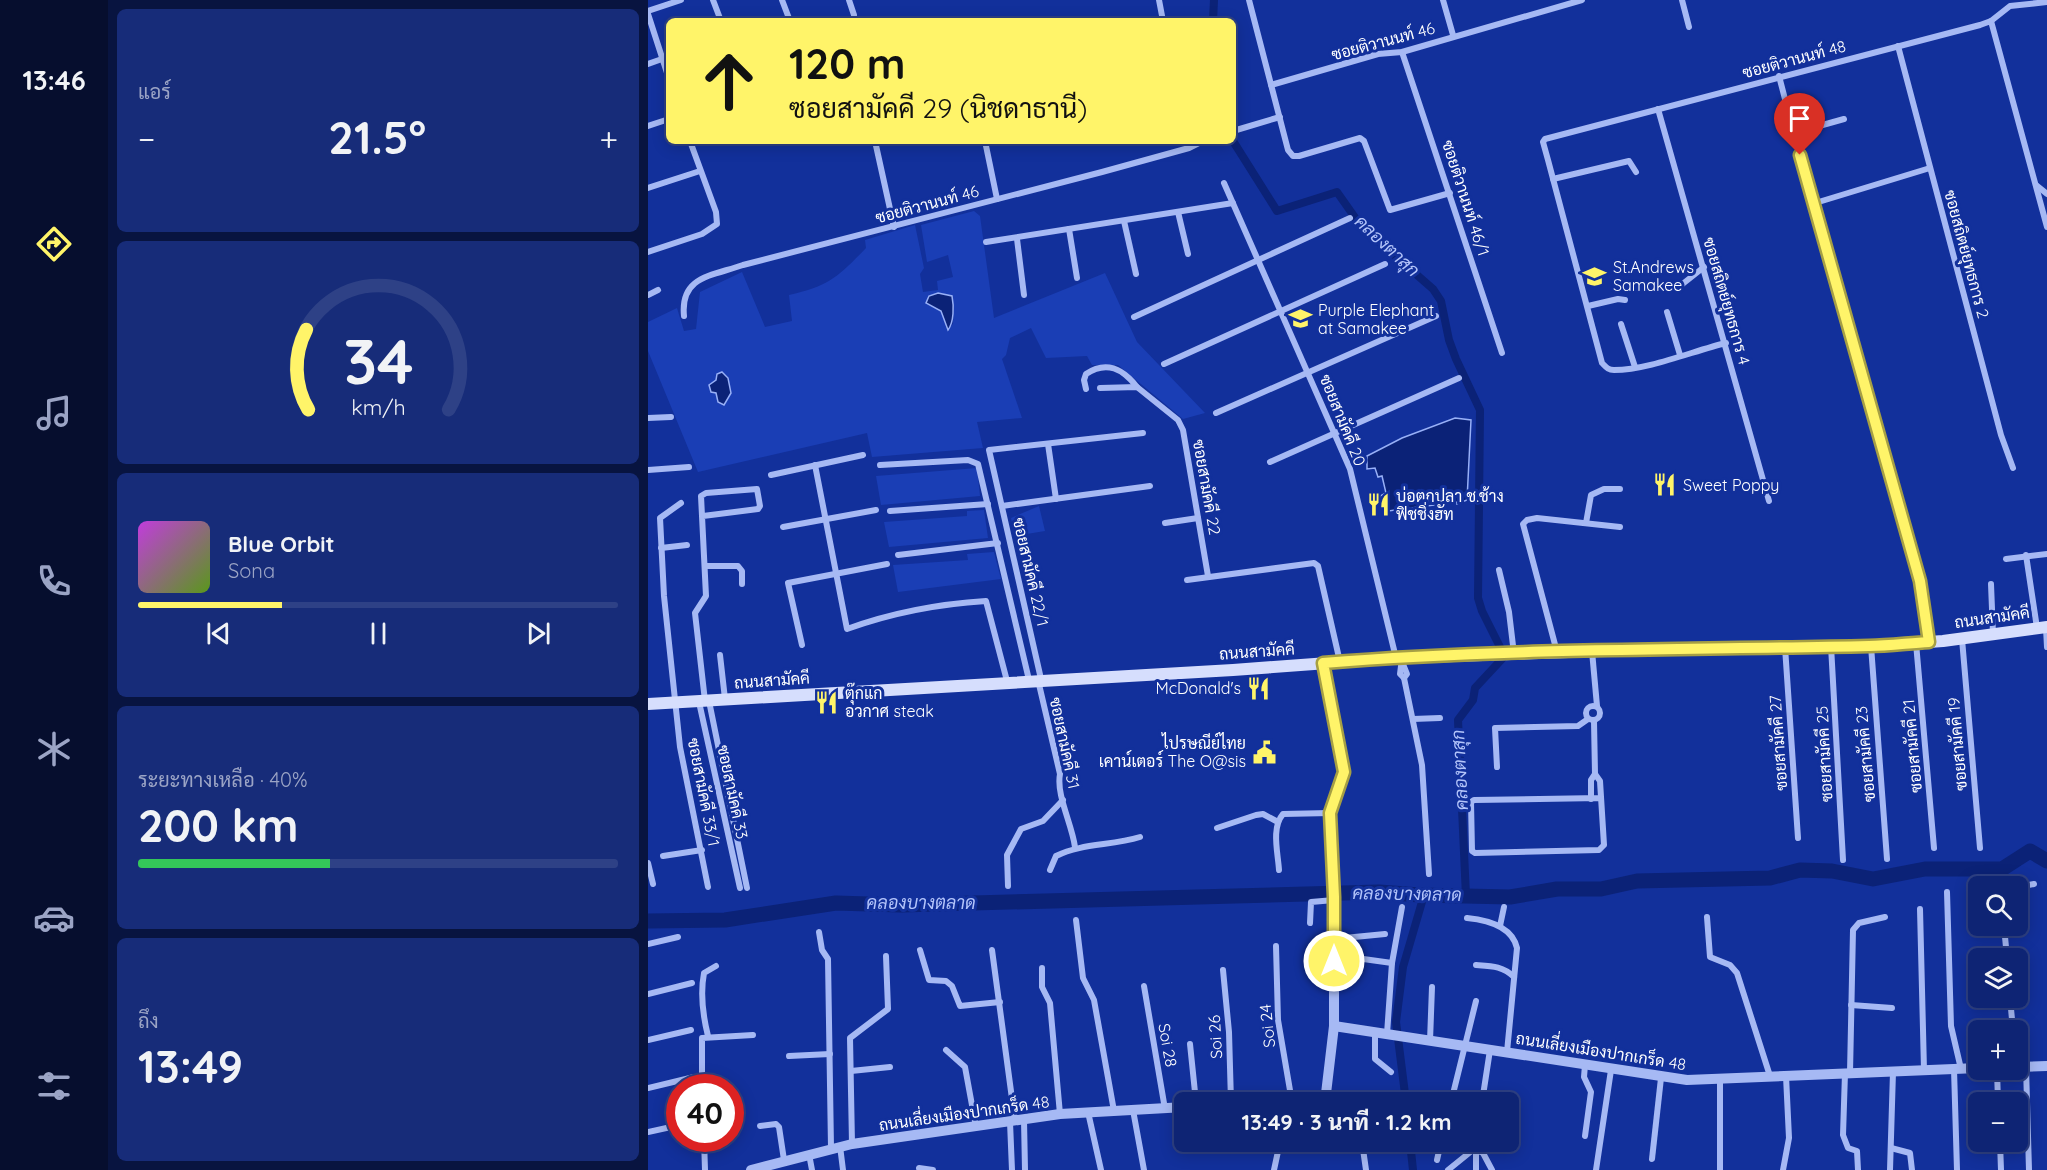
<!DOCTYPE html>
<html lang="th">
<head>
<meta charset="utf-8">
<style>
  body { margin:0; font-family:Quicksand,Sarabun,sans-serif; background:#172c79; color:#f1f3f6; height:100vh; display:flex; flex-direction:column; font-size:22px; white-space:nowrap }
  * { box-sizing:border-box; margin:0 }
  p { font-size:20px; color:#9ba4c5 }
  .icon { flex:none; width:33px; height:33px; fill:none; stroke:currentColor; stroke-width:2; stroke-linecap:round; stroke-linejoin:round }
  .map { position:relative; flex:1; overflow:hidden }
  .panel { display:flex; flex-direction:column; gap:9px; padding:9px; background:#081440; width:540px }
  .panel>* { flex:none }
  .banner { position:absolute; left:18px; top:18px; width:570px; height:126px; border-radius:9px; box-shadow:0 3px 15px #0003,0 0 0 2px #2e4186; background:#fff469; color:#111; overflow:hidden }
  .tools { position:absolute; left:1320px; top:876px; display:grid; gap:12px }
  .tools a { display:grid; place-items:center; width:60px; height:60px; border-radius:9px; background:#0e2474; box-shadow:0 3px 15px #0003,0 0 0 2px #2e4186; font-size:30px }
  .speed { position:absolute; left:18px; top:1074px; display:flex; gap:12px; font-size:30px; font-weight:700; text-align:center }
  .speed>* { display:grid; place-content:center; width:78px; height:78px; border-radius:50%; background:#0e2474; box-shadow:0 3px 15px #0003,0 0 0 2px #2e4186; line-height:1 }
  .speed .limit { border:9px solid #d22; background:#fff; color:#111 }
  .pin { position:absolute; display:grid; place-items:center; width:51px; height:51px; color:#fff; margin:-62px -26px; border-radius:50% 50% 50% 0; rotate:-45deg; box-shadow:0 0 6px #0007 }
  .pin .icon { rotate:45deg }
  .me { position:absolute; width:66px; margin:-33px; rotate:0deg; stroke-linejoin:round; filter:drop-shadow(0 0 4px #0008) }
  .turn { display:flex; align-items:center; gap:21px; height:126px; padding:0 24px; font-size:27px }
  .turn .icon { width:78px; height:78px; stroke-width:2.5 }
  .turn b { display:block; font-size:42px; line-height:51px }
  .big { font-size:45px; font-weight:800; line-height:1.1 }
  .panel .card { flex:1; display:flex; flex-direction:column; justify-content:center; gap:9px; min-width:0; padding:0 21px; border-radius:9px; background:#172c79 }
  .panel .dial { align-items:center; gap:0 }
  .dial svg { height:156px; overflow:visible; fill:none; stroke:#2e4186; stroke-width:7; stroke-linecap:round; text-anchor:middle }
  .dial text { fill:#f1f3f6; stroke:none }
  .song { display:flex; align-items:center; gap:18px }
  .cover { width:72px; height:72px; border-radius:9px; background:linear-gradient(135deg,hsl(290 70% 55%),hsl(90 70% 35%)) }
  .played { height:6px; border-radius:3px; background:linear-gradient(90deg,#fff469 30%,#2e4186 30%) }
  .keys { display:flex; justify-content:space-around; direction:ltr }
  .heat { display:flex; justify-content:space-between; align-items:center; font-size:33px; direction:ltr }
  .charge { height:9px; border-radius:4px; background:linear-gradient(90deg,#34c759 40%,#2e4186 0) }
  .trip { position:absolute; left:526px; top:1092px; width:345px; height:60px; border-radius:9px; background:#0e2474; box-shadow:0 3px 15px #0003,0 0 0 2px #2e4186; font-weight:800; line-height:60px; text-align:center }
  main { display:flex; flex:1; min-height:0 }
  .tab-bar { display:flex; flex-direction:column; width:108px; justify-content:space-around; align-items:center; background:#060e2e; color:#9ba4c5 }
  .tab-bar .icon { width:42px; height:42px }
  .tab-bar .selected { color:#fff469 }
  .tab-bar b { font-size:27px; color:#f1f3f6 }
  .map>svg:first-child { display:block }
</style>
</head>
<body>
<main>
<nav class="tab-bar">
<b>13:46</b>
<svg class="icon selected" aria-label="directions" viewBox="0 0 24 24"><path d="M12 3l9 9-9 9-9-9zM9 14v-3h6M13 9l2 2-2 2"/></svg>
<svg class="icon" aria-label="music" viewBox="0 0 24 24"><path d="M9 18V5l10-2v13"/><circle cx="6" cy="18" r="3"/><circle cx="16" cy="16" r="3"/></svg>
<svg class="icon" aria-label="phone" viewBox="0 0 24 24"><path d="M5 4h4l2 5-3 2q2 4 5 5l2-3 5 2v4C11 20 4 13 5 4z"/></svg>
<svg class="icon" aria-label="climate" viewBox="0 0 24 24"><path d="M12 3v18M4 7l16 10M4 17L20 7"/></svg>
<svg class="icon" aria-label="car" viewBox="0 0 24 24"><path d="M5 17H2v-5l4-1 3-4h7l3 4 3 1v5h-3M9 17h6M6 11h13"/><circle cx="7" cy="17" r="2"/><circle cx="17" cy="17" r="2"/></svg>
<svg class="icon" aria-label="filters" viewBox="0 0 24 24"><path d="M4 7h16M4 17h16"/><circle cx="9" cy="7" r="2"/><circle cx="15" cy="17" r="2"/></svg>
</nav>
<section class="panel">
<div class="card"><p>แอร์</p>
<div class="heat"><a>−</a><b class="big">21.5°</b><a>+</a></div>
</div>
<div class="card dial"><svg viewBox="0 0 100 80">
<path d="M14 69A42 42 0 1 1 86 69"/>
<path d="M14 69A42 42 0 0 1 13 28" stroke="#fff469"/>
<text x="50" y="56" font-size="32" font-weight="700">34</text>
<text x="50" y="72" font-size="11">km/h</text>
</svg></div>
<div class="card">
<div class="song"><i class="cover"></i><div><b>Blue Orbit</b><p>Sona</p></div></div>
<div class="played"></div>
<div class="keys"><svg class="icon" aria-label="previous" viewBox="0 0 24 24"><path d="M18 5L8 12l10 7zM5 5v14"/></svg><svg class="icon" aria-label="pause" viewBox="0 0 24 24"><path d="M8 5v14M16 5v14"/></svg><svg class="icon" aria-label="next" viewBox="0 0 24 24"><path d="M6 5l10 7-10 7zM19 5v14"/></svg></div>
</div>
<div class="card"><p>ระยะทางเหลือ · 40%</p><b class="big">200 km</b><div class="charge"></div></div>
<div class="card"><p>ถึง</p><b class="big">13:49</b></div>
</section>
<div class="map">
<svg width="1399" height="1170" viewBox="0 0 1399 1170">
  <rect width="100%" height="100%" fill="#12309b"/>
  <g fill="#1a3eb5" fill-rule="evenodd">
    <path d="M326 211 332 216 346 318 457 273 489 342 557 413 535 419 470 365H444L439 356 398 358 383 328 362 338 358 355 354 359 374 418 329 422 335 448 224 457 219 433 50 472 0 351V322L29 308 36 331 48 329 52 292 94 272 117 327 144 321 141 295C181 286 190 277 218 248L217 240 267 225 276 268 272 274 275 292 290 290 289 281 305 277 300 255 279 262 273 225ZM290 293 297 294 306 305 305 324 299 330 293 311 281 296Z"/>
    <polygon points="329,468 332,496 233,505 228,476"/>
    <polygon points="391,506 397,531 367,536 363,518"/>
    <polygon points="336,510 340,538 241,547 236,522 319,516 319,511"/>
    <polygon points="346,552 353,579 250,592 245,565 320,560 319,554"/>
  </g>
  <g fill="#0b2277" stroke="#98b0f7" stroke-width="1.5">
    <path d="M290 293 304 296C306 306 306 322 300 330L293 311 278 303 281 296Z"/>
    <polygon points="74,372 80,378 83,393 76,405 70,402 68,393 63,392 61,385 68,380 69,374"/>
    <polygon points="807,418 823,420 819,500 809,504 809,502 740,511 732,496 738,493 734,476 730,477 727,468 719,469 719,456 754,438"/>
  </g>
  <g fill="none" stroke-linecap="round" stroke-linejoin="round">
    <g stroke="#0b2277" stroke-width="8">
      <polyline points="565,21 566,0"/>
      <polyline points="585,141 629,211 689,192 713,226 785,289 793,301 801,340 808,359 832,410 830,598 834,611 852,647"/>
      <polyline points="818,896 810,720 825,700 827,688 854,659"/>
      <polyline points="758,1102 748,1022 755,967 776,895"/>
      <polyline points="762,1142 765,1170"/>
    </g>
    <polyline stroke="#0b2277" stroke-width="15" points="0,921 77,920 188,903 253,905 731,892 772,895 862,897 909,889 953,889 989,881 1122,878 1152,870 1184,871 1225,879 1277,869 1354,869 1382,851 1399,861"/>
    <g stroke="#a6b9f4" stroke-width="6">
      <polyline points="65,0 73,21"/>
      <polyline points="134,0 142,21"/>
      <polyline points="201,0 206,15"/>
      <polyline points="511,0 515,21"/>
      <polyline points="601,0 640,150 645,156 651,156 712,138 716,141 742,210 802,193"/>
      <polyline points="795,0 805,35"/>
      <polyline points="1034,0 1041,27"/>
      <polyline points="0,11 33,0"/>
      <polyline points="0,14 21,79"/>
      <polyline points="1343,21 1399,227"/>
      <polyline points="1250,46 1353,435 1365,468"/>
      <polyline points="754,52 854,353"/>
      <polyline points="0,64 14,59"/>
      <polyline points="1131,76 1171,230 1272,581 1281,642"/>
      <polyline points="623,85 730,54 754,52 934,0"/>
      <polyline points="1010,109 1121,501"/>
      <polyline points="0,126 21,119"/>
      <polyline points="585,131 632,117"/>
      <polyline points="1146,133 1196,119"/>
      <polyline points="227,141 246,227"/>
      <polyline points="337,141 349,199"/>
      <polyline points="905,179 981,161 988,172"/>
      <polyline points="576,183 702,469 748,658"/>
      <polyline points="1388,185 1399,194"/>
      <polyline points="0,188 52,171"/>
      <polyline points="1164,204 1282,168"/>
      <polyline points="530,212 540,254"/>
      <polyline points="476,221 488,274"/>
      <polyline points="421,229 429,278"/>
      <polyline points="369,239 376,295"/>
      <polyline points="338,242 585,203"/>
      <polyline points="0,252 54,234 69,224 68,212 42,141"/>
      <polyline points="1032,286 1056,267"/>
      <polyline points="0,295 10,290"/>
      <polyline points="940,306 970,299 977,300"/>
      <polyline points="1019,312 1032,355"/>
      <path d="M36 316C32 276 64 276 95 265L454 172 541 148 555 141"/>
      <polyline points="486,317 702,218"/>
      <polyline points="973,324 987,367"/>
      <path d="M1078 343C1045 351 1000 370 966 370 960 370 958 367 954 363L900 160 895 142 897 139 1332 25 1343 21 1362 6 1399 2"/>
      <polyline points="516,364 737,264"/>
      <polyline points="452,388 489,387 530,420 535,430 560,576"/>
      <path d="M438 389 436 380 438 374C459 360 475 369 489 387"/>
      <polyline points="568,413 788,316"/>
      <polyline points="0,418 23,417"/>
      <polyline points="400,444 408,499"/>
      <polyline points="622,462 811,378"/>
      <path d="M167 465 199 629C243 613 290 604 338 601L359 681"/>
      <polyline points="232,465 320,460 330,464 381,680"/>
      <polyline points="0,470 41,467"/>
      <polyline points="123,475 215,455"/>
      <polyline points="33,503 12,518 16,596 32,747 60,887"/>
      <polyline points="354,506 502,486"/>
      <polyline points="242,511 340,504"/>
      <polyline points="55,516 110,509 112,506 109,489 58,493 53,496 58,596 47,613 57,701"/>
      <polyline points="517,523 550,518"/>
      <polyline points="938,523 943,495 956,489 972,489"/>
      <polyline points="135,527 228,510"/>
      <polyline points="13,548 39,545"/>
      <polyline points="250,555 350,543"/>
      <polyline points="1378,555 1389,628"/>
      <polyline points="1358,559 1399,554"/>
      <polyline points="57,566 90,566 94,571 94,584"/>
      <polyline points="851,570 861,612 866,654"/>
      <polyline points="539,580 666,563 670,566 692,662"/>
      <polyline points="1343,584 1345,634"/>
      <polyline points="1398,628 1399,647"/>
      <polyline points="1314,639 1332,848"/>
      <polyline points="1268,643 1286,848"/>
      <polyline points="154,645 140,583 239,564"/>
      <polyline points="1183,646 1195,860"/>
      <polyline points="1223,646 1239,859"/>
      <polyline points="1137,647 1150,838"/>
      <polyline points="944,651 949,706"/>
      <polyline points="909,652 875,524 879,520 889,518 972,527"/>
      <polyline points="72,655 77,699"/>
      <polyline points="754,658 752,674 756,678 774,765 781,874"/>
      <polyline points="755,664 759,674 756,678"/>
      <polyline points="393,679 341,450 495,433"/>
      <path d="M390 680 412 774C408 795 424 824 427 847"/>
      <polyline points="61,701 99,888"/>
      <polyline points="51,702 92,888"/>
      <circle cx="945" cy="713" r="7"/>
      <polyline points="765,719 792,718"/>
      <polyline points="946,721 947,774 952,781 956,845 951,850 827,853 824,851 823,802 826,800 952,798"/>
      <polyline points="849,767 847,728 930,726 940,719"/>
      <polyline points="943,799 943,780 947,774"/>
      <polyline points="569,828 608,815 615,814 630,822"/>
      <polyline points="15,856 54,850"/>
      <polyline points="0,863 5,884"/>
      <path d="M402 870 408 856C434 843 463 846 492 837"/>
      <path d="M631 870C630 853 623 828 635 814L682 813"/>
      <polyline points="360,886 359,855 373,829 395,821 415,800"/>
      <polyline points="1370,887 1386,884"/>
      <polyline points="1299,892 1303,1026 1313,1069"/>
      <polyline points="1272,909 1276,1070"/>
      <polyline points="1059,917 1062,957 1082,965 1089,973 1122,1076"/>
      <path d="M819 918C839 920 864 926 869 948L859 1052"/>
      <polyline points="428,920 435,978 446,1000 466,1111"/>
      <polyline points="662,923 663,902 686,900"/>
      <polyline points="852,926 856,907"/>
      <polyline points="1356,926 1359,958"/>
      <polyline points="171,932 174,950 180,959 183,1148"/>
      <polyline points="686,939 737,934"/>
      <polyline points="0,944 30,937"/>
      <polyline points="628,946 630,1020 644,1102"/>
      <polyline points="272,950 281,980 298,981 304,986 312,1006 352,1002"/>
      <polyline points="344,950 367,1121"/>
      <polyline points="701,957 744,963"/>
      <path d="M828 965C844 966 855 966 866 977"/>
      <polyline points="394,968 394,987 402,1003 412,1114"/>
      <polyline points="575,970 581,1032 583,1102"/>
      <polyline points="496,986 517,1109"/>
      <polyline points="0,994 44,983"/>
      <polyline points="1362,998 1365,1030"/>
      <polyline points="1203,1005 1244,1008"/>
      <polyline points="727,1032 727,1059 743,1072"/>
      <polyline points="739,1034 744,963 754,907"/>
      <path d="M60 1036C55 1016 52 994 56 973L68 966"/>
      <polyline points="0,1040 43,1030"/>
      <polyline points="782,1041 784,987"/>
      <polyline points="542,1044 548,1102"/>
      <polyline points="298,1050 317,1067 328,1127"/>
      <polyline points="141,1056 182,1054"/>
      <polyline points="1378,1067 1381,1170"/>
      <polyline points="1306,1069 1309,1170"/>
      <polyline points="1349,1070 1350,1102"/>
      <polyline points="203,1071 242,1067"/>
      <polyline points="1197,1073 1195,1135 1200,1148 1209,1151 1210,1170"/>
      <polyline points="1202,1073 1205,930 1211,923 1237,917"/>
      <polyline points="0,1088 46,1077"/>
      <polyline points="54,1088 54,1038 105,1035"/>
      <polyline points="803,1102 828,1001"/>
      <polyline points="834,1102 842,1050"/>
      <polyline points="485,1110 496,1170"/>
      <polyline points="440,1112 453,1170"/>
      <polyline points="376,1120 377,1170"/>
      <polyline points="362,1122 364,1170"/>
      <polyline points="112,1126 128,1124 131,1127 136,1160"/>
      <polyline points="0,1132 32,1125"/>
      <polyline points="937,1136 943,1092 936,1077 937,1065"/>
      <polyline points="56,1138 57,1170"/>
      <polyline points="714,1142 718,1170"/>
      <polyline points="828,1142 828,1170"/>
      <polyline points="1352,1142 1353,1170"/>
      <polyline points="204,1144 202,1038 240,1009 238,956"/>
      <polyline points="192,1146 195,1170"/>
      <polyline points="578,1147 579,1142"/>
      <polyline points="1243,1148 1262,1153 1264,1170"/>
      <polyline points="161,1154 164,1170"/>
      <polyline points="1004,1159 1013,1078"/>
      <polyline points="789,1160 793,1142"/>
      <polyline points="271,1168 285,1170"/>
      <polyline points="626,1170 632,1142"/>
      <polyline points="800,1170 826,1149 835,1153 844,1170"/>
      <polyline points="948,1170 963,1070"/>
      <polyline points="1072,1170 1072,1079"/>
      <polyline points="1135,1170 1141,1138 1138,1076"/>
      <polyline points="1242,1170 1245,1072"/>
    </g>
    <g stroke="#a6b9f4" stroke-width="10">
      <polyline points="675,663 696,772 682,813 686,897 686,1026 677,1102"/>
      <polyline points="686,1026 1039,1080 1330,1068"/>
      <polyline points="1370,1067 1399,1066"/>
      <polyline points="103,1170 204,1144 412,1114 537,1107"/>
    </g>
    <polyline stroke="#d6defd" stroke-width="12" points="0,704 585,670 748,658 1039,648 1223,646 1295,641 1399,627"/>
  </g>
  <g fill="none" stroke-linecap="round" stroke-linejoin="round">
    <defs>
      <path id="route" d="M686 961V897L682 813 696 772 675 663C856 648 1039 650 1221 646 1241 646 1261 643 1281 642L1272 581 1152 155"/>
    </defs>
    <use href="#route" stroke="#a69f44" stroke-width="15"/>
    <use href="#route" stroke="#fff469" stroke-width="10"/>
  </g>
  <defs>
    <symbol id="school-bare" viewBox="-9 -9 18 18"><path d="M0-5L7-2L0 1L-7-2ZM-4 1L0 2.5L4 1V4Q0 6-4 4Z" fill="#fff469" stroke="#12309b" stroke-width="2.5" paint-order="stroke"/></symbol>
    <symbol id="restaurant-bare" viewBox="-9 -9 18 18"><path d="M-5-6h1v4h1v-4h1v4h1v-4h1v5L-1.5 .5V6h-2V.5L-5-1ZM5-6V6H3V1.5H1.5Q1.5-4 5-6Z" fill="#fff469" stroke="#12309b" stroke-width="2.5" paint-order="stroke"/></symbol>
    <symbol id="civic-bare" viewBox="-9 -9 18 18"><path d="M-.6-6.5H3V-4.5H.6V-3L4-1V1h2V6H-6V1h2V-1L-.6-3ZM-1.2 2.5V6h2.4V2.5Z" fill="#fff469" stroke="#12309b" stroke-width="2.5" paint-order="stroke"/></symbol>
  </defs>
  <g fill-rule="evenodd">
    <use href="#school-bare" x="930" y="260" width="33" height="33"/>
    <use href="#school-bare" x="636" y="302" width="33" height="33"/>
    <use href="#restaurant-bare" x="1000" y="468" width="33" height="33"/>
    <use href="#restaurant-bare" x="714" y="488" width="33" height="33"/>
    <use href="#restaurant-bare" x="594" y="672" width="33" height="33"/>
    <use href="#restaurant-bare" x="162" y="686" width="33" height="33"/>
    <use href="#civic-bare" x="600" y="736" width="33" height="33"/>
  </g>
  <g text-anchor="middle" stroke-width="6" stroke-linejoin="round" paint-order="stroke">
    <g font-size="16" fill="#fff" stroke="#12309b">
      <text transform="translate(735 41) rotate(-15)" y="6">ซอยติวานนท์ 46</text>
      <text transform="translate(1146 59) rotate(-15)" y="6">ซอยติวานนท์ 48</text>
      <text transform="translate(818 198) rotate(72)" y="6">ซอยติวานนท์ 46/1</text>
      <text transform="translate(279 204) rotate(-15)" y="6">ซอยติวานนท์ 46</text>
      <text transform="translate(1319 254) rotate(75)" y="6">ซอยสถิตย์ยุทธการ 2</text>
      <text transform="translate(1079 301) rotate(74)" y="6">ซอยสถิตย์ยุทธการ 4</text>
      <text transform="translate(695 420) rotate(68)" y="6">ซอยสามัคคี 20</text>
      <text transform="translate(559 487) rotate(80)" y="6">ซอยสามัคคี 22</text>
      <text transform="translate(383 572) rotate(77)" y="6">ซอยสามัคคี 22/1</text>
      <text transform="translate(1344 617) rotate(-8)" y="6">ถนนสามัคคี</text>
      <text transform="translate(609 651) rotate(-4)" y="6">ถนนสามัคคี</text>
      <text transform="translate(124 680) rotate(-4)" y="6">ถนนสามัคคี</text>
      <text transform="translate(417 743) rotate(78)" y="6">ซอยสามัคคี 31</text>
      <text transform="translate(1130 743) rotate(-94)" y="6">ซอยสามัคคี 27</text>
      <text transform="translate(1309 744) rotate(-95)" y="6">ซอยสามัคคี 19</text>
      <text transform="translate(1264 746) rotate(-95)" y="6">ซอยสามัคคี 21</text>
      <text transform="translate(1176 754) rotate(-93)" y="6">ซอยสามัคคี 25</text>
      <text transform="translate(1217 754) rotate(-95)" y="6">ซอยสามัคคี 23</text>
      <text transform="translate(56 792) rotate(79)" y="6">ซอยสามัคคี 33/1</text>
      <text transform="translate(85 792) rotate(78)" y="6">ซอยสามัคคี 33</text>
      <text transform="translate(619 1026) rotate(-96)" y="6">Soi 24</text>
      <text transform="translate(567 1037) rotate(-93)" y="6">Soi 26</text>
      <text transform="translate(520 1045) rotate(80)" y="6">Soi 28</text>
      <text transform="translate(953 1051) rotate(9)" y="6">ถนนเลี่ยงเมืองปากเกร็ด 48</text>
      <text transform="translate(316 1113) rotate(-8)" y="6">ถนนเลี่ยงเมืองปากเกร็ด 48</text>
    </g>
    <g font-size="16" fill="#fff" stroke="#12309b" text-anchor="start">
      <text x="965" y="273">St.Andrews<tspan x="965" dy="18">Samakee</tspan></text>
      <text x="670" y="316">Purple Elephant<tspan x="670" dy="18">at Samakee</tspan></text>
      <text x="1035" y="491">Sweet Poppy</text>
      <text x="748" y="502">บ่อตกปลา ช.ช้าง<tspan x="748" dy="18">ฟิชชิ่งฮัท</tspan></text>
      <text x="593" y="694" text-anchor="end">McDonald's</text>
      <text x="197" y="699">ตุ๊กแก<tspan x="197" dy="18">อวกาศ steak</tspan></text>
      <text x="598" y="749" text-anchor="end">ไปรษณีย์ไทย<tspan x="598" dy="18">เคาน์เตอร์ The O@sis</tspan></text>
    </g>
    <g font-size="18" font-style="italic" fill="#b3c4fa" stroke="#12309b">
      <text transform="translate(739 246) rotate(43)" y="6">คลองตาสุก</text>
      <text transform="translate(812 770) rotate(-93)" y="6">คลองตาสุก</text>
      <text transform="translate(759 894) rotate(1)" y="6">คลองบางตลาด</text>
      <text x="273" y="909">คลองบางตลาด</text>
    </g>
  </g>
</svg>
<div class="tools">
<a><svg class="icon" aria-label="search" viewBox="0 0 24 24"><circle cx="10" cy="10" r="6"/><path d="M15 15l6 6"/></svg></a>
<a><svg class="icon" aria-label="layers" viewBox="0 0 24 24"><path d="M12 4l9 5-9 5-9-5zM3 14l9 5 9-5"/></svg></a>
<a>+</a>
<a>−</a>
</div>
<div class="speed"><div class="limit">40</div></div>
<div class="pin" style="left:1152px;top:155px;background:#d93025"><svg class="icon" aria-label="arrive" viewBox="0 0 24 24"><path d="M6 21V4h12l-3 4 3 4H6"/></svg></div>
<svg class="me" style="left:686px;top:961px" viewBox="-20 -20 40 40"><circle r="17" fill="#fff469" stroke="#fff" stroke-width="3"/><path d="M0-11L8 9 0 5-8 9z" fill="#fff"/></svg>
<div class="trip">13:49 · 3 นาที · 1.2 km</div>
<div class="banner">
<div class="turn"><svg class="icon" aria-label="ahead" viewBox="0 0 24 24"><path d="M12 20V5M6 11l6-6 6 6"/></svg><div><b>120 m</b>ซอยสามัคคี 29 (นิชดาธานี)</div></div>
</div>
</div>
</main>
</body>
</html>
